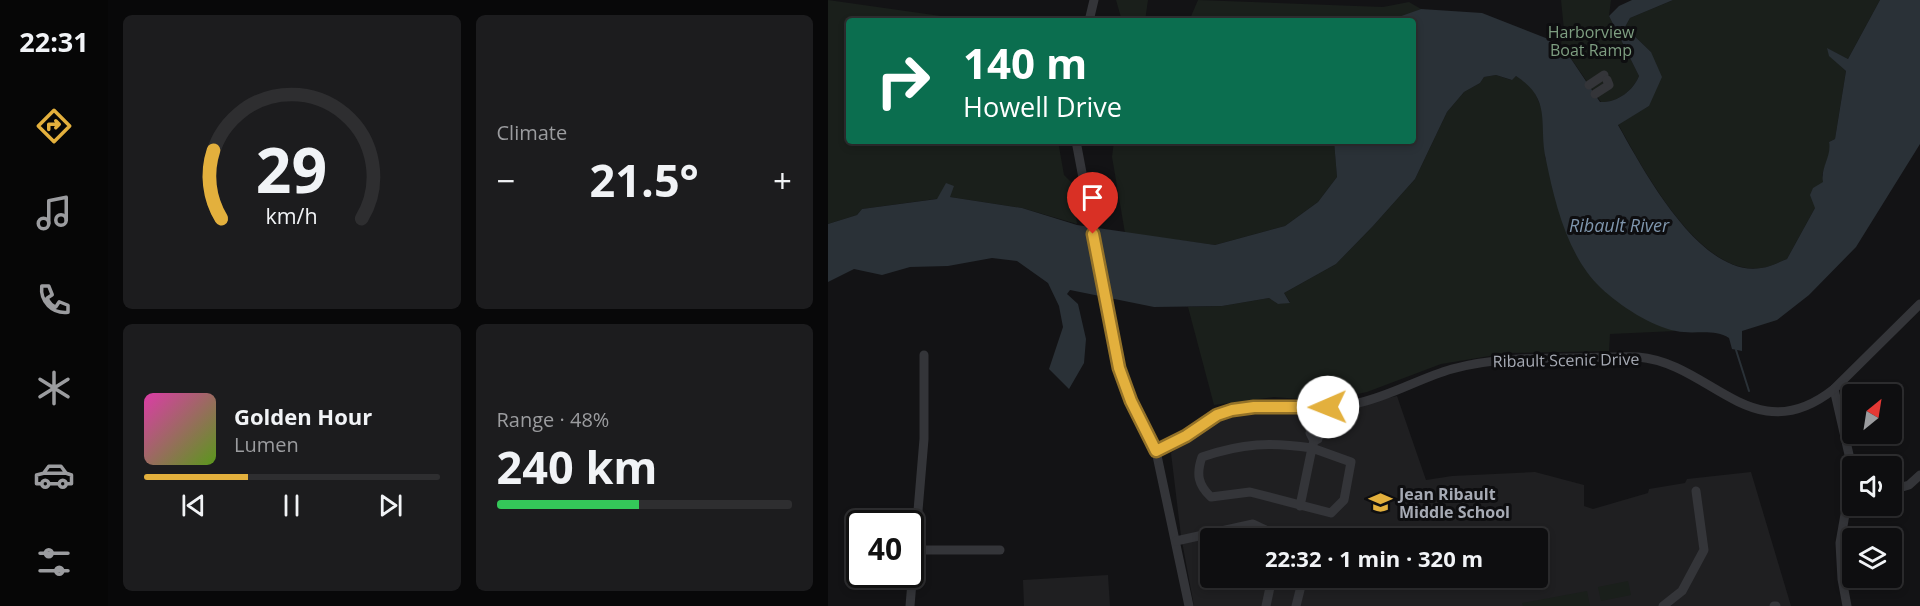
<!DOCTYPE html>
<html lang="en">
<head>
<meta charset="utf-8">
<style>
  body { margin:0; font-family:"Open Sans",sans-serif; background:#1c1c1e; color:#f1f3f6; height:100vh; display:flex; flex-direction:column; font-size:22px; white-space:nowrap }
  * { box-sizing:border-box; margin:0 }
  p { font-size:20px; color:#9b9c9f }
  .icon { flex:none; width:33px; height:33px; fill:none; stroke:currentColor; stroke-width:2; stroke-linecap:round; stroke-linejoin:round }
  .map { position:relative; flex:1; overflow:hidden }
  .drawer { display:flex; flex-direction:column; gap:15px; padding:15px; background:#080809; width:720px }
  .drawer>* { flex:none }
  .banner { position:absolute; left:18px; top:18px; width:570px; height:126px; border-radius:6px; box-shadow:0 3px 9px #0003,0 0 0 2px #2e2e30; background:#0b6e4f; color:#fff; overflow:hidden }
  .needle { width:39px; rotate:30deg }
  .tools { position:absolute; left:1014px; top:384px; display:grid; gap:12px }
  .tools a { display:grid; place-items:center; width:60px; height:60px; border-radius:6px; background:#0e0e10; box-shadow:0 3px 9px #0003,0 0 0 2px #2e2e30; font-size:30px }
  .speed { position:absolute; left:18px; top:510px; display:flex; gap:12px; font-size:30px; font-weight:700; text-align:center }
  .speed>* { display:grid; place-content:center; width:78px; height:78px; border-radius:50%; background:#0e0e10; box-shadow:0 3px 9px #0003,0 0 0 2px #2e2e30; line-height:1 }
  .speed .limit { border:3px solid #111; border-radius:9px; background:#fff; color:#111 }
  .pin { position:absolute; display:grid; place-items:center; width:51px; height:51px; color:#fff; margin:-62px -26px; border-radius:50% 50% 50% 0; rotate:-45deg; box-shadow:0 0 6px #0007 }
  .pin .icon { rotate:45deg }
  .me { position:absolute; width:66px; margin:-33px; rotate:269deg; stroke-linejoin:round; filter:drop-shadow(0 0 4px #0008) }
  .turn { display:flex; align-items:center; gap:21px; height:126px; padding:0 18px; font-size:27px }
  .turn .icon { width:78px; height:78px; stroke-width:2.5 }
  .turn b { display:block; font-size:42px; line-height:51px }
  .big { font-size:45px; font-weight:700; line-height:1.1 }
  .drawer .card { flex:1; display:flex; flex-direction:column; justify-content:center; gap:9px; min-width:0; padding:0 21px; border-radius:9px; background:#1c1c1e }
  .drawer .dial { align-items:center; gap:0 }
  .dial svg { height:156px; overflow:visible; fill:none; stroke:#2e2e30; stroke-width:7; stroke-linecap:round; text-anchor:middle }
  .dial text { fill:#f1f3f6; stroke:none }
  .song { display:flex; align-items:center; gap:18px }
  .cover { width:72px; height:72px; border-radius:9px; background:linear-gradient(135deg,hsl(320 70% 55%),hsl(90 70% 35%)) }
  .played { height:6px; border-radius:3px; background:linear-gradient(90deg,#e3b03d 35%,#2e2e30 35%) }
  .keys { display:flex; justify-content:space-around; direction:ltr }
  .heat { display:flex; justify-content:space-between; align-items:center; font-size:33px; direction:ltr }
  .charge { height:9px; border-radius:4px; background:linear-gradient(90deg,#34c759 48%,#2e2e30 0) }
  .drawer .tiles { flex:1; display:grid; gap:15px; grid-template-columns:repeat(2,1fr) }
  .trip { position:absolute; left:372px; top:528px; width:348px; height:60px; border-radius:6px; background:#0e0e10; box-shadow:0 3px 9px #0003,0 0 0 2px #2e2e30; font-weight:700; line-height:60px; text-align:center }
  main { display:flex; flex:1; min-height:0 }
  .menu { display:flex; flex-direction:column; width:108px; justify-content:space-around; align-items:center; background:#060606; color:#9b9c9f }
  .menu .icon { width:42px; height:42px }
  .menu .on { color:#e3b03d }
  .menu b { font-size:27px; color:#f1f3f6 }
  .map>svg:first-child { display:block }
</style>
</head>
<body>
<main>
<nav class="menu">
<b>22:31</b>
<svg class="icon on" aria-label="directions" viewBox="0 0 24 24"><path d="M12 3l9 9-9 9-9-9zM9 14v-3h6M13 9l2 2-2 2"/></svg>
<svg class="icon" aria-label="music" viewBox="0 0 24 24"><path d="M9 18V5l10-2v13"/><circle cx="6" cy="18" r="3"/><circle cx="16" cy="16" r="3"/></svg>
<svg class="icon" aria-label="phone" viewBox="0 0 24 24"><path d="M5 4h4l2 5-3 2q2 4 5 5l2-3 5 2v4C11 20 4 13 5 4z"/></svg>
<svg class="icon" aria-label="climate" viewBox="0 0 24 24"><path d="M12 3v18M4 7l16 10M4 17L20 7"/></svg>
<svg class="icon" aria-label="car" viewBox="0 0 24 24"><path d="M5 17H2v-5l4-1 3-4h7l3 4 3 1v5h-3M9 17h6M6 11h13"/><circle cx="7" cy="17" r="2"/><circle cx="17" cy="17" r="2"/></svg>
<svg class="icon" aria-label="filters" viewBox="0 0 24 24"><path d="M4 7h16M4 17h16"/><circle cx="9" cy="7" r="2"/><circle cx="15" cy="17" r="2"/></svg>
</nav>
<section class="drawer">
<div class="tiles">
<div class="card dial"><svg viewBox="0 0 100 80">
<path d="M14 69A42 42 0 1 1 86 69"/>
<path d="M14 69A42 42 0 0 1 10 34" stroke="#e3b03d"/>
<text x="50" y="56" font-size="32" font-weight="700">29</text>
<text x="50" y="72" font-size="11">km/h</text>
</svg></div>
<div class="card"><p>Climate</p>
<div class="heat"><a>−</a><b class="big">21.5°</b><a>+</a></div>
</div>
<div class="card">
<div class="song"><i class="cover"></i><div><b>Golden Hour</b><p>Lumen</p></div></div>
<div class="played"></div>
<div class="keys"><svg class="icon" aria-label="previous" viewBox="0 0 24 24"><path d="M18 5L8 12l10 7zM5 5v14"/></svg><svg class="icon" aria-label="pause" viewBox="0 0 24 24"><path d="M8 5v14M16 5v14"/></svg><svg class="icon" aria-label="next" viewBox="0 0 24 24"><path d="M6 5l10 7-10 7zM19 5v14"/></svg></div>
</div>
<div class="card"><p>Range · 48%</p><b class="big">240 km</b><div class="charge"></div></div>
</div>
</section>
<div class="map">
<svg width="1092" height="606" viewBox="0 0 1092 606">
  <rect width="100%" height="100%" fill="#131315"/>
  <g fill="#1f1f21" fill-rule="evenodd">
    <path d="M569 396 598 480 624 476 707 472 756 485V506L765 509 820 493 821 489 857 483 859 479 923 472 963 606H366L353 536 343 453 387 419 402 415 430 411 496 412ZM382 538H710V578H382Z"/>
    <polygon points="280,575 282,606 196,606 195,580"/>
  </g>
  <g fill="#1a1f1b">
    <polygon points="0,0 148,21 21,21 21,141 230,141 236,175 244,183 249,224 194,208 122,197 34,209 29,215 0,224"/>
    <polygon points="320,0 317,21 294,21 288,0"/>
    <polygon points="370,0 555,7 581,2 593,9 564,21 361,21"/>
    <path d="M733 0H783L781 16 811 76C805 91 789 103 773 102L733 44 736 30Z"/>
    <path d="M845 0H1052L1020 59 1000 49 1002 56 1018 71 1007 139 1001 142 1003 149 994 175 996 182 987 208 959 259C951 262 942 267 933 268 872 277 815 169 790 124L821 106 823 52 797 27 802 18Z"/>
    <polygon points="668,75 683,80 688,76 704,86 716,114 717,158 815,317 848,331 782,334 781,351 680,353 613,364 539,392 497,401 446,397 386,405 360,307 394,306 441,298 450,304 462,302 456,293 508,264 545,226 587,179 619,112 636,92 652,83 656,77"/>
    <polygon points="286,141 506,141 509,177 490,202 457,226 387,245 297,233 284,157"/>
    <polygon points="800,581 803,595 773,601 770,587"/>
    <polygon points="759,591 762,606 695,606 694,603"/>
  </g>
  <path fill="#2a3137" d="M804 0H845L802 18 797 27 823 52 834 77 821 106 790 125C815 169 872 278 933 268 942 267 951 262 959 259L987 208 982 195 985 188 995 182C992 168 1004 156 1001 142L1007 139 1018 71 1001 56 999 48 1020 59 1052 0H1092V144L1028 247 981 295 949 320 914 331V351L904 349 901 338C886 328 866 335 848 331 823 326 792 306 773 288 740 257 727 204 718 160 710 124 725 100 688 76L684 80 668 75 656 77 652 83 636 92 619 112 587 179 545 226 508 264 456 293 462 303 450 304 441 298 394 306 326 307 242 290 239 294 250 304 258 339 256 363 241 389 221 369 235 327 231 306 220 283 189 261 164 258 120 266 82 267 54 275 26 269 0 282V224L29 215 34 209 109 199 118 183 126 186 122 197 194 208 249 225 387 245 457 226 490 202 509 177 506 141H585V21H564L565 19 593 9 654 13 733 44 772 102C789 103 805 91 811 76L781 16 791 6Z"/>
  <g fill="none" stroke-linecap="round" stroke-linejoin="round">
    <polyline stroke="#2a3137" stroke-width="2" points="908,350 921,391"/>
    <g stroke="#343539" stroke-width="9">
      <polyline points="261,21 266,0"/>
      <polyline points="761,85 776,75"/>
      <polyline points="767,94 781,85 779,80"/>
      <polyline points="248,141 291,368 303,401 328,451 361,606"/>
      <polyline points="1006,389 1022,459 1023,480 1012,543 1014,579 1019,606"/>
      <path d="M487 424 482 433 486 441 490 439C491 429 487 419 487 408"/>
      <path d="M328 451C338 447 348 443 357 437 373 427 384 415 403 410 444 400 488 411 530 403 563 396 592 378 624 369 664 358 705 358 746 358 767 358 789 356 810 357 884 363 925 453 1006 389L1092 304"/>
      <polyline points="1064,490 1081,485 1092,475"/>
      <path d="M472 506 484 448 523 462 516 500 503 513 422 492 383 497C370 485 368 474 374 457 415 443 442 442 484 448L486 441"/>
      <polyline points="348,541 425,524 442,532 449,538"/>
      <polyline points="86,550 172,550"/>
      <polyline points="82,606 96,439 96,355"/>
      <polyline points="438,606 444,578"/>
      <polyline points="468,606 475,578"/>
      <polyline points="835,606 854,591 876,550 868,491"/>
      <polyline points="946,606 948,606"/>
    </g>
  </g>
  <g fill="none" stroke-linecap="round" stroke-linejoin="round">
    <defs>
      <polyline id="route" points="265,234 291,368 303,401 328,451 358,436 389,415 404,410 426,407 500,407"/>
    </defs>
    <use href="#route" stroke="#947228" stroke-width="15"/>
    <use href="#route" stroke="#e3b03d" stroke-width="10"/>
  </g>
  <defs>
    <symbol id="school-bare" viewBox="-9 -9 18 18"><path d="M0-5L7-2L0 1L-7-2ZM-4 1L0 2.5L4 1V4Q0 6-4 4Z" fill="#e3b03d" stroke="#0e0e10" stroke-width="2.5" paint-order="stroke"/></symbol>
  </defs>
  <g fill-rule="evenodd">
    <use href="#school-bare" x="536" y="486" width="33" height="33"/>
  </g>
  <g text-anchor="middle" stroke-width="6" stroke-linejoin="round" paint-order="stroke">
    <g font-size="16" fill="#7e9e81" stroke="#0e0e10">
      <text x="763" y="38">Harborview<tspan x="763" dy="18">Boat Ramp</tspan></text>
    </g>
    <g font-size="16" fill="#a6aab4" stroke="#0e0e10">
      <text transform="translate(738 360) rotate(-1)" y="6">Ribault Scenic Drive</text>
    </g>
    <g font-size="16" font-weight="bold" fill="#a6aab4" stroke="#0e0e10" text-anchor="start">
      <text x="571" y="500">Jean Ribault<tspan x="571" dy="18">Middle School</tspan></text>
    </g>
    <g font-size="18" font-style="italic" fill="#7f96ad" stroke="#0e0e10">
      <text x="791" y="232">Ribault River</text>
    </g>
  </g>
</svg>
<div class="tools">
<a><svg class="needle" viewBox="-14 -14 28 28"><path d="M0-13l5 13h-10z" fill="#e53935"/><path d="M0 13l5-13h-10z" fill="#9b9c9f"/></svg></a>
<a><svg class="icon" aria-label="sound" viewBox="0 0 24 24"><path d="M4 9h4l5-4v14l-5-4H4zM17 9q2 3 0 6"/></svg></a>
<a><svg class="icon" aria-label="layers" viewBox="0 0 24 24"><path d="M12 4l9 5-9 5-9-5zM3 14l9 5 9-5"/></svg></a>
</div>
<div class="speed"><div class="limit">40</div></div>
<div class="pin" style="left:265px;top:234px;background:#d93025"><svg class="icon" aria-label="arrive" viewBox="0 0 24 24"><path d="M6 21V4h12l-3 4 3 4H6"/></svg></div>
<svg class="me" style="left:500px;top:407px" viewBox="-20 -20 40 40"><circle r="19" fill="#fff"/><path d="M0-13L10 11 0 6-10 11z" fill="#e3b03d"/></svg>
<div class="trip">22:32 · 1 min · 320 m</div>
<div class="banner">
<div class="turn"><svg class="icon" aria-label="right" viewBox="0 0 24 24"><path d="M7 20v-9h11M14 6l5 5-5 5"/></svg><div><b>140 m</b>Howell Drive</div></div>
</div>
</div>
</main>
</body>
</html>
